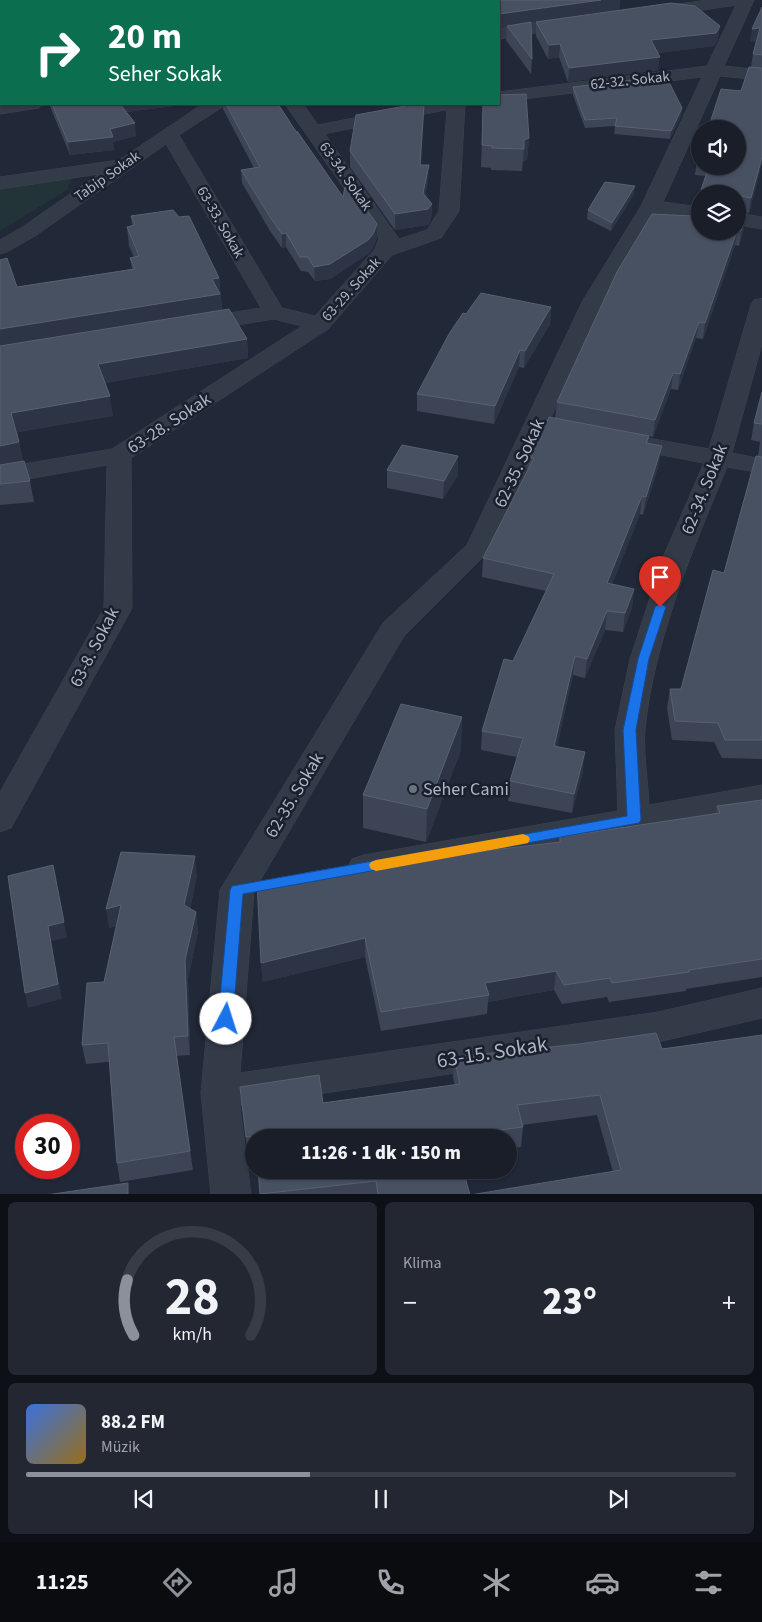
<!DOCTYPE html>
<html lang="tr">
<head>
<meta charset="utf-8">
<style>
  body { margin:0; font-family:"Source Sans 3",sans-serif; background:#222731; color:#f1f3f6; height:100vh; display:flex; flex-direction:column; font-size:19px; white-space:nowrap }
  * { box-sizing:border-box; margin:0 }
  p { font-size:16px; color:#9fa2a8 }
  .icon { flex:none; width:28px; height:28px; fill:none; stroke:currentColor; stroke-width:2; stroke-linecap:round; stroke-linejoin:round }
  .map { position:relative; height:1194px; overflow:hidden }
  .drawer { display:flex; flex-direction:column; gap:8px; padding:8px; background:#0e1017; flex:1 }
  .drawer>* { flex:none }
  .hud { position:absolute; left:0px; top:0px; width:500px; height:105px; box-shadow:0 1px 4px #0004,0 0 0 1px #373c46; background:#0b6e4f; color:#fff; overflow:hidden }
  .controls { position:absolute; left:691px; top:120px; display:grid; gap:10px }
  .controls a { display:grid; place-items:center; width:55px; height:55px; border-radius:50%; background:#191e29; box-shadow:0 1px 4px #0004,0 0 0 1px #373c46; font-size:25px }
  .speed { position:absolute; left:15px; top:1114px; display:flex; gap:10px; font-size:25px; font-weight:700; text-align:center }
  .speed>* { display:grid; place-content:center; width:65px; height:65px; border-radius:50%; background:#191e29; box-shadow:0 1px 4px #0004,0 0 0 1px #373c46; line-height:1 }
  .speed .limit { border:8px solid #d22; background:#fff; color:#111 }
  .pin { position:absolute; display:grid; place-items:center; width:42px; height:42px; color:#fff; margin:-51px -21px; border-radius:50% 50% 50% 0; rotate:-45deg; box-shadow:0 0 5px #0007 }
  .pin .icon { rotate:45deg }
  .me { position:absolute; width:55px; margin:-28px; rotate:5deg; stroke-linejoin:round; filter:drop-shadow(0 0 4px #0008) }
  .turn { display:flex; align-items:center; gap:18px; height:105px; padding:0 25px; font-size:22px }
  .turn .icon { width:65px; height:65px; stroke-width:2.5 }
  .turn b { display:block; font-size:35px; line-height:42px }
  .big { font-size:38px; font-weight:800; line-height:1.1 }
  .drawer .tile { flex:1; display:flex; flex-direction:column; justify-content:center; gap:8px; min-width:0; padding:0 18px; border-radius:8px; background:#222731 }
  .drawer .dial { align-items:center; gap:0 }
  .dial svg { height:130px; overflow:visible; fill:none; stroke:#373c46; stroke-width:7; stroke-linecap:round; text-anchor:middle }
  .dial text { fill:#f1f3f6; stroke:none }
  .song { display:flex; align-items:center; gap:15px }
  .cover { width:60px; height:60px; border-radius:8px; background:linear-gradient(135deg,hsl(220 70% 55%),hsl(40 70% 35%)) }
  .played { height:5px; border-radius:2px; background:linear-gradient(90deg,#8c9099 40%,#373c46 40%) }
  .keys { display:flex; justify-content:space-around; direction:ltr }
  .heat { display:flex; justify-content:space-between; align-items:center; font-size:28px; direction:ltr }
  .drawer .tiles { flex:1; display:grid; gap:8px; grid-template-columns:1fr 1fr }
  .tile:last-child { grid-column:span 2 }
  .trip { position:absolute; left:245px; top:1129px; width:272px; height:50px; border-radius:25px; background:#191e29; box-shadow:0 1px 4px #0004,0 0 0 1px #373c46; font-weight:800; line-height:50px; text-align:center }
  .menu { display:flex; height:80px; justify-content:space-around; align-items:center; background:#0a0c10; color:#9fa2a8 }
  .menu .icon { width:35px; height:35px }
  .menu .active { color:#8c9099 }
  .menu b { font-size:22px; color:#f1f3f6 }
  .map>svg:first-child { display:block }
</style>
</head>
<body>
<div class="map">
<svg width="762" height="1195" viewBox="0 0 762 1195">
  <rect width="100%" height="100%" fill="#212837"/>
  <polygon fill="#223438" points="72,178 67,190 0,231 0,188"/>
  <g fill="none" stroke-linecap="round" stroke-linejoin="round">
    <defs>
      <g id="street">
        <polygon points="708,0 754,0 724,66 762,70 762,80 720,76 663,202 700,207 700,219 657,213 604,302 491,549 404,636 254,891 240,1073 658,1012 762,988 762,1018 658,1042 240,1106 251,1195 211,1195 201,1093 220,890 383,623 467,545 582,302 641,206 702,77 499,102 499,92 707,66 736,5 657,17 651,15 649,12 651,9 657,7"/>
        <polygon points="573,18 579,20 581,23 579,26 499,39 499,29"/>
        <polygon points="0,104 42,104 39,108 0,114"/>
        <path d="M203 104H224L221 108 179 135 282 308 315 316 375 249 379 238 285 104H303L318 125 427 104H465L459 211 441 238 392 255 328 329 131 458 132 608 11 828 0 832V792L104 608 107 465 0 484V468L112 449 302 326 274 319 199 331 191 329 188 324 191 319 261 308 166 144 35 236 7 252 0 254V240L21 228 99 174 0 189V177L119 160ZM447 110 439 211 427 230 399 239 325 134Z"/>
        <polygon points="738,213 762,217 762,229 738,225"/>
        <path d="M762 299V344L732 453 762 459V473L727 467C693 548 654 641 645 729 643 752 648 781 649 805L762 785V809L364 881 352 877 347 868 352 859 364 855 618 811 615 730 630 659 664 555 704 463 625 448 616 446 613 441 616 436 625 434 709 449 751 305 754 300Z"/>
      </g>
    </defs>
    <use href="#street" stroke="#3d4451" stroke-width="1"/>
    <use href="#street" fill="#343b48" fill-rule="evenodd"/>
  </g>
  <g fill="#3c4456">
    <polygon points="483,0 620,0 619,10 531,23 532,59 531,74 506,40 507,26 499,1 483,1"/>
    <polygon points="762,7 762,163 749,213 739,211 747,213 744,228 739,246 735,245 703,339 696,338 678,390 671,389 653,437 644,435 649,436 648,443 659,464 643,515 640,514 612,584 634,589 632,608 623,632 605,630 585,678 573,675 557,747 583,771 572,813 508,801 510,781 517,757 481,750 482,731 546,591 482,577 483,558 527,471 528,457 546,425 555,418 557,402 693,216 699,205 700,199 700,231 738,231 738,194 701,194 706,176 695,175 697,160 700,152 700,166 738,166 741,91 751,67 753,54 756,41 750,42"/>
    <polygon points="536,22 718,39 714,46 658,53 658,70 568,82 559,57 548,59 536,36"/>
    <polygon points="573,87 682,108 681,116 670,139 614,134 615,126 585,128 573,95"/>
    <polygon points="49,104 190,104 126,112 136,136 113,142 114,150 70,155"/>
    <polygon points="222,104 278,104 297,133 343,197 377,238 373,248 368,254 330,279 315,281 308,272 301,271 286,247 282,248 270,231 242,183 241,170 254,168 223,109"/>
    <polygon points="424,104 421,165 428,181 425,196 432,204 431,220 428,225 395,230 350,167 350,151"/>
    <polygon points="483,104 529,138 527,160 523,161 522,171 491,170 491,168 481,167"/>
    <polygon points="634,194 611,231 587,219 588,210"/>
    <polygon points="131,216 219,278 222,310 247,339 248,358 105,383 113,416 17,432 23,461 30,481 34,502 0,505 0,260 17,287 132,269 130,258 134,257 129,246 127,227 132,226"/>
    <polygon points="551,307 550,324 524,368 519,367 494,424 417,411 417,394 466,314"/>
    <polygon points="762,392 762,759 722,758 714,742 672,740 667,708 670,689 681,689 724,573 758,456 760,442 751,440 754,423"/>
    <polygon points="387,470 458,475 443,499 387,488"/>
    <polygon points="462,717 461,750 426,842 363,828 363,795"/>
    <polygon points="762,800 762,977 686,989 686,991 609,1002 607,997 562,1004 554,990 488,1002 487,1014 381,1031 365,957 263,982 261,963 559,842 716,813 717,806"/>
    <polygon points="197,875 190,909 196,912 198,931 188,979 190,1055 176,1056 193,1170 120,1182 117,1163 109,1062 86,1064 82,1045 104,982 116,926 109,928"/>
    <polygon points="662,1049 762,1195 613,1172 597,1115 522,1125 523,1127 521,1147 509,1149 509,1138 254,1138 254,1157 248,1158 240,1087 323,1103 455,1085 453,1078 454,1057"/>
    <polygon points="258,1170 463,1170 470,1195 260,1195"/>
  </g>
  <g fill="#2c3445">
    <polygon points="601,0 620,0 619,10 499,28 499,14"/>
    <polygon points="720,26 718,39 714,46 650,54 651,40"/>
    <polygon points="760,28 758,41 750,42 752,29"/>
    <polygon points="560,44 559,57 548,59 549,45"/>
    <polygon points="660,57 658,70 568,82 569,68"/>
    <polygon points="0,82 1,82 1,95 0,96"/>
    <polygon points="117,104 190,104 118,113"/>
    <polygon points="424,104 424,117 420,181 420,165"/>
    <polygon points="682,108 681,116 670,139 671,131"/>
    <polygon points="135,123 136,136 113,142 114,150 70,155 68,142 110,129"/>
    <polygon points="529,138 527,160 523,161 524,140"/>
    <polygon points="762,157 762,163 749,213 751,198"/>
    <polygon points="429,165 428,181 422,209 423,193"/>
    <polygon points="635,186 634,194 611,231 612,223"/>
    <polygon points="432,204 431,220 428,225 395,230 395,214"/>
    <polygon points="747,213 744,228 739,246 741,231"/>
    <polygon points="377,224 377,238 373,248 368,254 330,279 315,281 314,267"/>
    <polygon points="737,231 735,245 703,339 705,323"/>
    <polygon points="286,233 286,247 282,248 282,234"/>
    <polygon points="219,278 222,313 0,349 0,329"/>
    <polygon points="551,307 550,324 524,368 525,351"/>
    <polygon points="699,322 696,338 678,390 680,374"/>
    <polygon points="247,339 248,358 100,384 98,364"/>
    <polygon points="520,350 519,367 494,424 495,406"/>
    <polygon points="673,373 671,389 653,437 655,420"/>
    <polygon points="110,396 113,416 15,433 11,413"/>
    <polygon points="19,442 23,462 0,467 0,446"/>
    <polygon points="662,446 659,464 643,515 646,497"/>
    <polygon points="458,456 458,475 443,499 444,481"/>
    <polygon points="642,496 640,514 605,602 607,583"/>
    <polygon points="634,589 632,608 623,632 625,613"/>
    <polygon points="607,611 605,630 585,678 587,659"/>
    <polygon points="575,656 573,675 553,765 554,746"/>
    <polygon points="462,717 461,750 426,842 427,809"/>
    <polygon points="585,752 583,771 572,813 574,794"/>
    <polygon points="195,856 197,875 187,925 184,905"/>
    <polygon points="53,865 67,938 51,941 62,999 28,1008 25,993 48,926"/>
    <polygon points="121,905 124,925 109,928 106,909"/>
    <polygon points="196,912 198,931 188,979 190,1055 188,1036 185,960"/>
    <polygon points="365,938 365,957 263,982 261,963"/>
    <polygon points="556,971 554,990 488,1002 489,995 485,983"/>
  </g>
  <g fill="#485162" stroke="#586071">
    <polygon points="0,0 301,0 301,1 1,1 1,82 0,82 0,37 1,37 0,26"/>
    <polygon points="488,0 601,0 499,14 499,1 488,1"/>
    <polygon points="671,3 695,6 720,26 716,33 651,40 660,57 569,68 560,44 549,45 536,22"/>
    <polygon points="762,7 762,55 753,54 760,28 752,29"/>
    <polygon points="531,22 532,59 507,26"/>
    <polygon points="749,67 762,68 762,157 751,198 741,196 738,198 739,211 747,213 741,231 738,230 738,194 704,194 704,192 701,190 709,166 738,166 738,129 708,129 721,89 741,91"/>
    <polygon points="666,76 682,108 671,131 615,126 617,118 585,120 573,87"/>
    <polygon points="526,94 529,138 524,140 524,149 492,148 492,146 482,145 483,104 499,104 499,95"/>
    <polygon points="52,104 120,104 135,123 110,129 113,137 68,142"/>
    <polygon points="226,104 278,104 297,133 297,131 343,197 346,181 377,224 373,234 368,240 330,264 314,267 308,257 300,257 286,233 282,234 270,217 241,170 260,167"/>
    <polygon points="416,104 424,104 420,165 429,165 423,193 432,204 428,209 395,214 350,151 356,115"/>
    <polygon points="700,152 700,161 697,160"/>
    <polygon points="605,182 635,186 612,223 588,210"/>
    <polygon points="696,205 700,205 700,231 737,231 705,323 699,322 680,374 673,373 655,420 557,402 617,272 652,214 693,216"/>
    <polygon points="173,210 179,217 189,216 219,278 212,279 220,294 0,329 0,260 7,258 17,287 135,269 130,258 139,256 127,227 135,225 131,216"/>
    <polygon points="481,293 551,307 525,351 520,350 495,406 417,394 449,334 463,313 466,314"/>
    <polygon points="229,309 247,339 98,364 110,396 11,413 19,442 0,446 0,346"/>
    <polygon points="762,392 762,424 754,423"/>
    <polygon points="549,417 649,436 646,443 662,446 646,497 642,496 607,583 634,589 625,613 607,611 587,659 575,656 554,746 585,752 574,794 510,781 523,738 482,731 504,659 513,661 554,574 483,558 534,458 528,457 543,424 546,425"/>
    <polygon points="402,445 458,456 444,481 387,470"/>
    <polygon points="756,456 762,457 762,740 725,740 718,723 675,721 670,689 681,689 713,570 724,573"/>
    <polygon points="24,461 30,481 0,484 0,465"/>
    <polygon points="401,704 462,717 427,809 363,795"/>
    <polygon points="762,800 762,959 689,970 689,972 612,983 610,978 564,985 556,971 485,983 489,995 381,1012 365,938 261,963 257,882 317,871 560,842 560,837 720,813 717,806"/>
    <polygon points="121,852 195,856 184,905 196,912 185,960 188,1036 174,1037 190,1151 117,1163 108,1043 82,1045 87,983 104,982 121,905 106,909"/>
    <polygon points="53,865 64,922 48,926 58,984 25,993 8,876"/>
    <polygon points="656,1033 662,1049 762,1035 762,1195 470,1195 621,1170 600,1095 517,1105 523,1127 454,1136 454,1138 255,1138 255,1136 246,1137 240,1087 319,1075 323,1103 460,1084 454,1057 579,1044"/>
    <polygon points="258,1170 463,1170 470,1195 378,1195 376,1181 260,1194"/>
    <polygon points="128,1183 128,1195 46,1195"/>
  </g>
  <polygon fill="#1a73e8" stroke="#114b97" points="660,603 666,607 649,659 636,730 641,820 639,823 243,894 233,1019 231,1023 226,1025 221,1023 218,1019 230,890 232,886 627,816 623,730 638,659 655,607"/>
  <polygon fill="#f59e0b" points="523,834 528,836 530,839 528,843 523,844 376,871 371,869 369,865 371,862 376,860"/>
  <circle fill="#6b7280" stroke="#1a202c" stroke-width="2" cx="413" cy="789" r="5"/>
  <g text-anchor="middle" stroke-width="5" stroke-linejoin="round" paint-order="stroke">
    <g font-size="15" fill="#aeb5c4" stroke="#1a202c">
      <text transform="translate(630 80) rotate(-6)" y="5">62-32. Sokak</text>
      <text transform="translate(107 176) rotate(-35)" y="5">Tabip Sokak</text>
      <text transform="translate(346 176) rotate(55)" y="5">63-34. Sokak</text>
      <text transform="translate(221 222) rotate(60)" y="5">63-33. Sokak</text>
      <text transform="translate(351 289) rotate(-48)" y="5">63-29. Sokak</text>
    </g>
    <g font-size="18" fill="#aeb5c4" stroke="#1a202c">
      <text transform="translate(169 423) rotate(-33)" y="6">63-28. Sokak</text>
      <text transform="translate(519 463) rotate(-65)" y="6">62-35. Sokak</text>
      <text transform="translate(704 489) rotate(-68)" y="6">62-34. Sokak</text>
      <text transform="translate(94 647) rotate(-63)" y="6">63-8. Sokak</text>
      <text transform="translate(294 795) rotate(-59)" y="6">62-35. Sokak</text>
    </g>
    <g font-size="18" fill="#aeb5c4" stroke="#1a202c" text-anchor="start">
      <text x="423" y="795">Seher Cami</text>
    </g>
    <g font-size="21" fill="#aeb5c4" stroke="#1a202c">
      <text transform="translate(492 1052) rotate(-9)" y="7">63-15. Sokak</text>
    </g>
  </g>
</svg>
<div class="controls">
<a><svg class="icon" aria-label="sound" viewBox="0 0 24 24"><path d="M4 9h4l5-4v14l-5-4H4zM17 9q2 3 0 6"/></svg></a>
<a><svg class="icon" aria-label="layers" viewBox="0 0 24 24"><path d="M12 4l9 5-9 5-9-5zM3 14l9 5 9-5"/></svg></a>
</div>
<div class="speed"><div class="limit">30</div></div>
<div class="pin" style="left:660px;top:607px;background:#d93025"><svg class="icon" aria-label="arrive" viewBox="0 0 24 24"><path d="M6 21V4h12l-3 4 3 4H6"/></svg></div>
<svg class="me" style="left:226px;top:1019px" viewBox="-20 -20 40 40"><circle r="19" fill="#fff"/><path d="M0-13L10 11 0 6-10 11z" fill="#1a73e8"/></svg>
<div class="trip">11:26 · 1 dk · 150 m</div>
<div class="hud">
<div class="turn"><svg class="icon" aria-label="right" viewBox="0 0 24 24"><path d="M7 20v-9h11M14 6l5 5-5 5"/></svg><div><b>20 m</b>Seher Sokak</div></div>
</div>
</div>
<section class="drawer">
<div class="tiles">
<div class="tile dial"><svg viewBox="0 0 100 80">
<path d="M14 69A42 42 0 1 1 86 69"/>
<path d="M14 69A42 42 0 0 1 10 35" stroke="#8c9099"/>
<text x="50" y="56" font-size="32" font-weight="700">28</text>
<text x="50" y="72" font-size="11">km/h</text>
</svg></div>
<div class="tile"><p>Klima</p>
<div class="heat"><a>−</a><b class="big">23°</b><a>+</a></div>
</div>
<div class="tile">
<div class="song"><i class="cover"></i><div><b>88.2 FM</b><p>Müzik</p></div></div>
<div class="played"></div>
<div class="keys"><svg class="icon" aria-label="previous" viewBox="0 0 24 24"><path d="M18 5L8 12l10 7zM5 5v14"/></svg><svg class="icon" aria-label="pause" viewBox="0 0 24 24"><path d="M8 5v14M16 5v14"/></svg><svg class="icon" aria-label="next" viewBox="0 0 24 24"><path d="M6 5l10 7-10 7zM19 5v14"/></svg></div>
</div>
</div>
</section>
<nav class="menu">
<b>11:25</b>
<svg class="icon active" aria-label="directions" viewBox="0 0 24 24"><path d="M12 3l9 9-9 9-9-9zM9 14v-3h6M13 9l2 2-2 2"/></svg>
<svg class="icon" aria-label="music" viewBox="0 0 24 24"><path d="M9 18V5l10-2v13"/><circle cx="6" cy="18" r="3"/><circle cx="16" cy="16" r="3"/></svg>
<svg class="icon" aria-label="phone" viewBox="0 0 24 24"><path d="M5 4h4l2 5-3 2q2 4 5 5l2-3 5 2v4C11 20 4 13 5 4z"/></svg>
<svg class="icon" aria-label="climate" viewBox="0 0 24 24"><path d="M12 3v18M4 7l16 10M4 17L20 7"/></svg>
<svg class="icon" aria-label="car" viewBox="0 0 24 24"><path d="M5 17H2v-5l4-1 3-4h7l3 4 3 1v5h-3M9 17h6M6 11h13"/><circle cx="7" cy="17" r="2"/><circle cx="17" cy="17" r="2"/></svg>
<svg class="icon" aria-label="filters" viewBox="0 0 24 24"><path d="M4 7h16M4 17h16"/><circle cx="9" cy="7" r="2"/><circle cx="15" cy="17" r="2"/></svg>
</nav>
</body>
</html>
